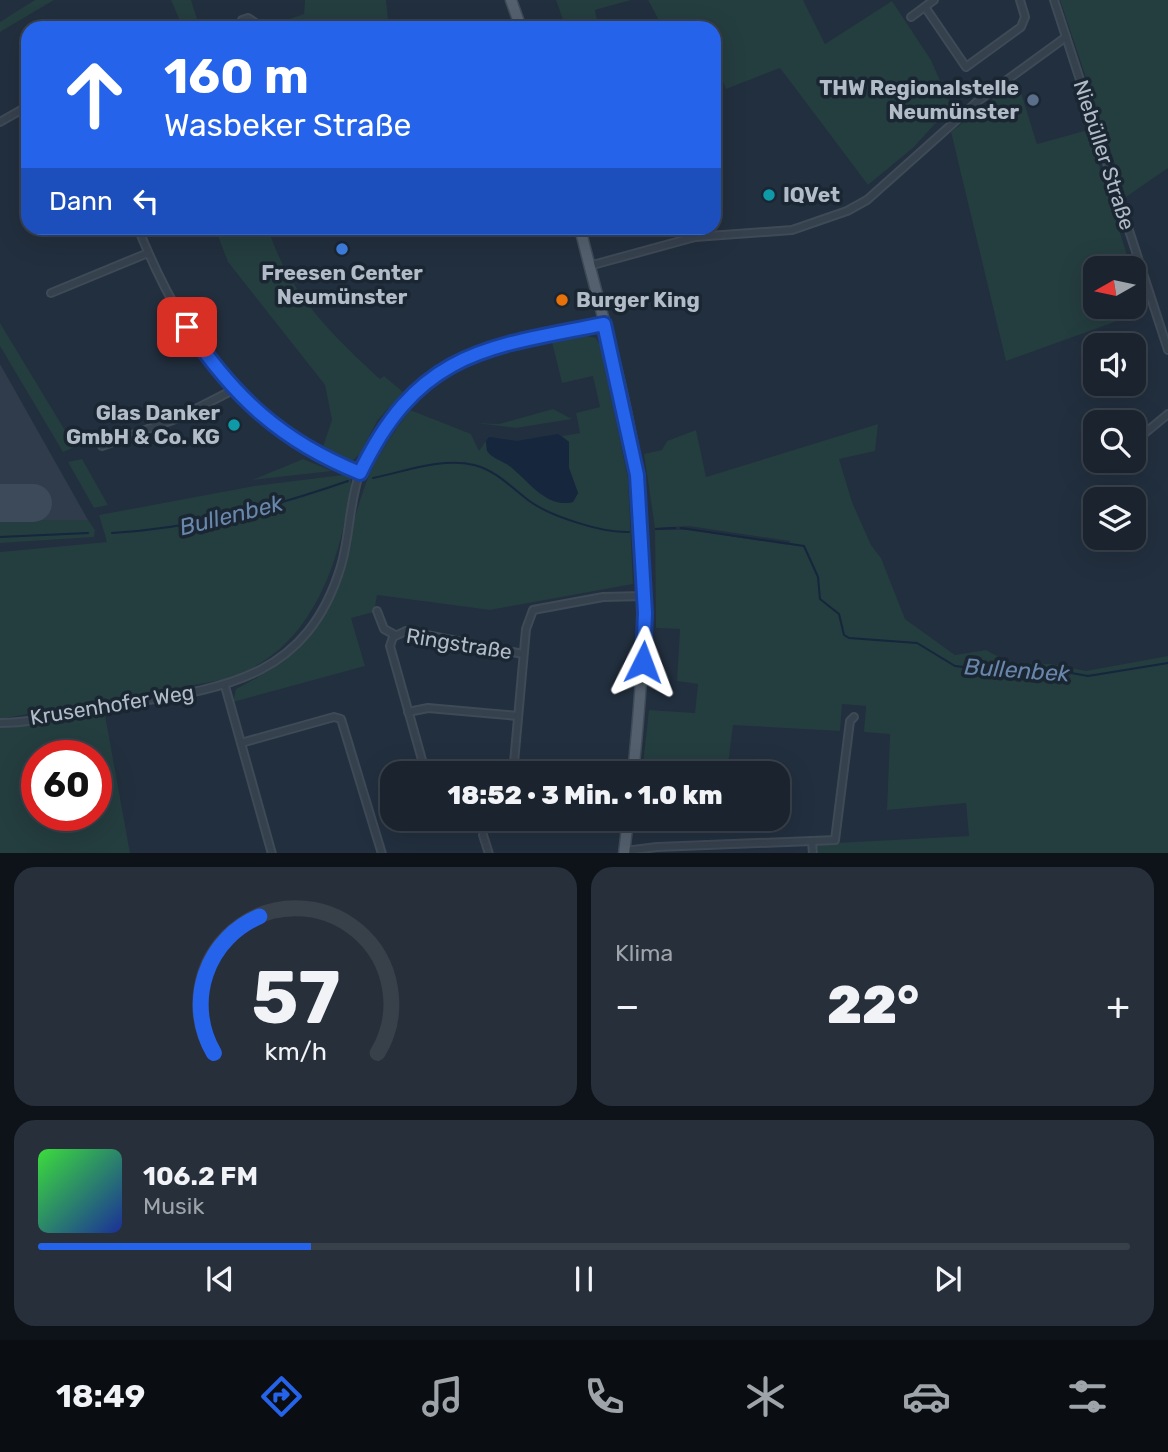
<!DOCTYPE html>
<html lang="de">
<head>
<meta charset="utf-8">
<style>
  body { margin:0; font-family:Rubik,sans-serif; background:#272f3a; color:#f1f3f6; height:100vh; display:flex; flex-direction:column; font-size:26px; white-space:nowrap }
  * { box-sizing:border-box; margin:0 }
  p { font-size:23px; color:#9fa4aa }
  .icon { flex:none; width:38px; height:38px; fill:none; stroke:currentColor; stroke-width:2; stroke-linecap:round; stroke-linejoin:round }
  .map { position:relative; height:853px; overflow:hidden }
  .details { display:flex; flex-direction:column; gap:14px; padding:14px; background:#0e1319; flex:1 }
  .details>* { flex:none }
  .hud { position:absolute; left:21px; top:21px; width:700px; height:214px; border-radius:21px; box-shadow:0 7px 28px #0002,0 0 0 2px #38404a; background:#2563eb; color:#fff; overflow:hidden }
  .needle { width:46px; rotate:261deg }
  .controls { position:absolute; left:1083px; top:256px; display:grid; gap:14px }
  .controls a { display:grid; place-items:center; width:63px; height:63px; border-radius:14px; background:#1a232e; box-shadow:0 7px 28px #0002,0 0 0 2px #38404a; font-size:35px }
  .speed { position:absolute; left:21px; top:740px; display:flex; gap:14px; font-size:35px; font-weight:700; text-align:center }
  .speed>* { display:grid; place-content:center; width:91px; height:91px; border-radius:50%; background:#1a232e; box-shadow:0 7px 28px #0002,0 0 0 2px #38404a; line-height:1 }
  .speed .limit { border:10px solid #d22; background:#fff; color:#111 }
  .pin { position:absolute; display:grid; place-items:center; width:60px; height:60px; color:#fff; margin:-30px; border-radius:14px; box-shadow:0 4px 10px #0006 }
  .me { position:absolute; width:77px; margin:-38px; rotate:3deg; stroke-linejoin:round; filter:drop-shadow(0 0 5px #0008) }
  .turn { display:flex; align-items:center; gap:24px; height:147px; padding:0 28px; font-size:32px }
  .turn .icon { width:91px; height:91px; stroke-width:2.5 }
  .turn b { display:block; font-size:49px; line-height:60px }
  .then { display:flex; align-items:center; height:66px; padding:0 28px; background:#0003; gap:14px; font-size:26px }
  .big { font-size:52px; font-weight:800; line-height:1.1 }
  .details .widget { flex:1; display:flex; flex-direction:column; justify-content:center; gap:10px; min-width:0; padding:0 24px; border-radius:21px; background:#272f3a }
  .details .dial { align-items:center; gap:0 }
  .dial svg { height:182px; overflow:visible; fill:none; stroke:#38404a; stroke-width:7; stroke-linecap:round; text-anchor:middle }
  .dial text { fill:#f1f3f6; stroke:none }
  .song { display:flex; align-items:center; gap:21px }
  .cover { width:84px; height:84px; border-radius:10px; background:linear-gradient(135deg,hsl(120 70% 55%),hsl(230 70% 35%)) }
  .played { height:7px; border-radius:4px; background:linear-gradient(90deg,#2563eb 25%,#38404a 25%) }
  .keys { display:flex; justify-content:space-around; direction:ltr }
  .heat { display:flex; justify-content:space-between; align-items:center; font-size:38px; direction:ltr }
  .details .tiles { flex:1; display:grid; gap:14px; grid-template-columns:1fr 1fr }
  .widget:last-child { grid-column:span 2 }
  .trip { position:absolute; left:380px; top:761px; width:410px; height:70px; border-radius:21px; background:#1a232e; box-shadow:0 7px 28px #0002,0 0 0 2px #38404a; font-weight:800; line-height:70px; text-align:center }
  .tab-bar { display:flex; height:112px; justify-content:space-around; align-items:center; background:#0a0e12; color:#9fa4aa }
  .tab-bar .icon { width:49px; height:49px }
  .tab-bar .active { color:#2563eb }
  .tab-bar b { font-size:32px; color:#f1f3f6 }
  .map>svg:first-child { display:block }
</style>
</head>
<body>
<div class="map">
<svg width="1168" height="854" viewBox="0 0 1168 854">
  <rect width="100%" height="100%" fill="#222f3e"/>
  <polygon fill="#303c4b" points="0,364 88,520 0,520"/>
  <g fill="#243d3f" fill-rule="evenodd">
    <polygon points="35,0 54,0 0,32 0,22"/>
    <polygon points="171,0 191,0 200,28 183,28"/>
    <polygon points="305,0 386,0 389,28 263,28 304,14"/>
    <polygon points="556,0 631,0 595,10 598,26 566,28"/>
    <polygon points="648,0 803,0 825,44 892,1 931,60 951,106 914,147 868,185 780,68 726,89 719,72 714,72 714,28 663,28"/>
    <polygon points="1060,0 1168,0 1168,168 1126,197"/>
    <polygon points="1017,80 1037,144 1088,130 1131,268 1096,268 1096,306 1134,306 1134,277 1145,311 1006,361 951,132"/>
    <path d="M215 228H268C288 292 331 334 380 379L384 376 403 392 377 421 360 454 352 461 323 447 332 420 325 385 228 262Z"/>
    <polygon points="0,323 75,447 63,452 0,346"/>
    <path d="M587 336 596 338 600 345 628 478 633 584 490 610 377 595 374 612 351 618 365 666 233 702 236 689C350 632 329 585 366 483 376 456 393 433 410 410L471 434 479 451 486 441C486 443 487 450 488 452 492 459 501 460 507 464 528 478 544 509 573 502L578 493 569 468V442L562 436 580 433 576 413 600 407 593 376 562 383 552 342Z"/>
    <polygon points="553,409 572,419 516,428 476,423 499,424"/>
    <polygon points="878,424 875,451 839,459 852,502 871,545 881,558 905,619 955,655 986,650 1010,663 1052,664 1086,671 1168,656 1168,853 818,853 817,844 969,836 966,803 887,810 890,734 864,732 866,706 842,704 840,731 733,725 727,773 642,773 649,710 695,713 698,684 677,681 680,629 656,628 655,530 689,530 789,545 790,541 689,526 655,528 644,454 662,450 667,441 696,430 706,477"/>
    <polygon points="82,459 108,505 94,508 68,462"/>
    <polygon points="303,459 332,471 252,480"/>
    <path d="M343 475 350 476C354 493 346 513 343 529 327 597 294 660 222 680L0 719V552L107 542 99 515 254 486Z"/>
    <polygon points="0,520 88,520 95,530 94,537 0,543"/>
    <path d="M105 715 130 853H0V728ZM37 756H96V816H37Z"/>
  </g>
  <path fill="#15263d" d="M558 434 569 442V468L578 493 573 502C547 508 529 482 511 467 503 461 494 459 487 451L486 441 489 437 517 441Z"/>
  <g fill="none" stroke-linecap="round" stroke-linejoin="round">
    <g stroke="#15263d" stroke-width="2">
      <path d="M373 478C403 472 443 457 474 465 495 470 511 487 528 500 549 516 602 533 629 532"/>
      <polyline points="681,528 804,546 818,577 820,599 839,614 844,635 849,638 917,643 955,666 1000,671 1044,668 1088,676 1168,663"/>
      <polyline points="656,529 675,528"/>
      <path d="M112 533C194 528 270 508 348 481"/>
      <polyline points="0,537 88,533"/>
    </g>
    <polyline stroke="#3d4a5a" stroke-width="38" points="0,503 33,503"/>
    <defs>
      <g id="street">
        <polyline points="1054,0 1168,350"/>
        <polyline points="925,7 966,67 1021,27 1025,17 1020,0"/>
        <polyline points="911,17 934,0"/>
        <polyline points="239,28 242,20 248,18 254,22 251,28"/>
        <polyline points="0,122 28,106"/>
        <path d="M138 228C183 340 244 427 360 473"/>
        <polyline points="589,266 695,237 792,230 847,211 867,200 978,101 1066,37"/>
        <polyline points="51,293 148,253"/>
        <polyline points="1134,442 1168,414"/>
        <polyline points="102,446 178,418 233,390"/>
        <polyline points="377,611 384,629 395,635"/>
        <polyline points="225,686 272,854"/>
        <polyline points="408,712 428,708 518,716"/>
        <path d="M0 723C36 723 75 712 110 706 214 689 305 685 341 566 350 536 349 502 360 472 375 431 411 392 447 368 493 337 551 334 604 324"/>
        <polyline points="241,743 334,717 341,719 382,854"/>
        <polyline points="426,774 390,646 393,637 406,631 523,654"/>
        <polyline points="513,774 526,629 533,610 603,597 644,596"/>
        <polyline points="477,819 481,828"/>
        <polyline points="483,835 489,854"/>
        <polyline points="812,841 835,840 850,721 854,717"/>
        <polyline points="625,851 657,847 812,841 813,854"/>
      </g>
      <g id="primary">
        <polyline points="511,0 521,28"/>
        <path d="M580 228C600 310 626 392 637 476 650 575 643 675 633 774"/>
        <polyline points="624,854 628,819"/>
      </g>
    </defs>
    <use href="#street" stroke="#3f4a57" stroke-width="10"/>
    <use href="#primary" stroke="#3f4a57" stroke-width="13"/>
    <use href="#street" stroke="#36414e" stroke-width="6"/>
    <use href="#primary" stroke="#54606e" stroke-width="10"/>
  </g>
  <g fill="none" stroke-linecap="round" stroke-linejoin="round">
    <defs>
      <path id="route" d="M187 327C234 397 281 441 360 473 418 352 485 347 604 324L637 475 645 613 643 662"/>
    </defs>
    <use href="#route" stroke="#184099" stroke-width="18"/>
    <use href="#route" stroke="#2563eb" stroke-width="12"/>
  </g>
  <circle fill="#5c6f8a" stroke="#1b2633" stroke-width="2.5" cx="1033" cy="100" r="7"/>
  <g fill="#0f9aa8" stroke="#1b2633" stroke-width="2.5">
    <circle cx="769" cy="195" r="7"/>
    <circle cx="234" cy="425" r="7"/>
  </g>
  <circle fill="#3f7fe0" stroke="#1b2633" stroke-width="2.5" cx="342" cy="249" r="7"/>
  <circle fill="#e8710a" stroke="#1b2633" stroke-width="2.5" cx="562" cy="300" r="7"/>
  <g text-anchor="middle" stroke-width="7" stroke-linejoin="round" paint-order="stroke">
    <g font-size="21" font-weight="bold" fill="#b2bcc9" stroke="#1b2633" text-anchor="end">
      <text x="1019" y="95">THW Regionalstelle<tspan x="1019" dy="24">Neumünster</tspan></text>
      <text x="783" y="202" text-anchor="start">IQVet</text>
      <text x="342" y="280" text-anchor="middle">Freesen Center<tspan x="342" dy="24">Neumünster</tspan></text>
      <text x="576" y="307" text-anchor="start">Burger King</text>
      <text x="220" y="420">Glas Danker<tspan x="220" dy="24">GmbH &amp; Co. KG</tspan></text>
    </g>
    <g font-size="21" fill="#b2bcc9" stroke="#1b2633">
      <text transform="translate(1104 155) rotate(72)" y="7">Niebüller Straße</text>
      <text transform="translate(459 644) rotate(9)" y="7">Ringstraße</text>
      <text transform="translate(112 705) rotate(-9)" y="7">Krusenhofer Weg</text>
    </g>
    <g font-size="23" font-style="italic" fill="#6986ab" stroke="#1b2633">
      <text transform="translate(231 515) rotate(-14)" y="8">Bullenbek</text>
      <text transform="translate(1017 670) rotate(4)" y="8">Bullenbek</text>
    </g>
  </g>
</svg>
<div class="controls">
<a><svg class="needle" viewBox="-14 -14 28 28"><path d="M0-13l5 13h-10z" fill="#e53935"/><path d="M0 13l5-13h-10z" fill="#9fa4aa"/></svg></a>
<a><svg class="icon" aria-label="sound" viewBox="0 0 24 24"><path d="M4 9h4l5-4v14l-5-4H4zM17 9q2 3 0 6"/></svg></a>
<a><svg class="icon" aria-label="search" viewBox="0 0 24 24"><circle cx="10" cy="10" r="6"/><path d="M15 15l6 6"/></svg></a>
<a><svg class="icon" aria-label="layers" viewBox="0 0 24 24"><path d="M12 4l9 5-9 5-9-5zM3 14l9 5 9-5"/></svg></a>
</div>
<div class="speed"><div class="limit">60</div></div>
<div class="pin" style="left:187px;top:327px;background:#d93025"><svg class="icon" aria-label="arrive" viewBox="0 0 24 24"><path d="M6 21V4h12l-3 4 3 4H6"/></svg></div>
<svg class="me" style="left:643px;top:662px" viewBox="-20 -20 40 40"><path d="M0-17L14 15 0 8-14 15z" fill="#2563eb" stroke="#fff" stroke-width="4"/></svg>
<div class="trip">18:52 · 3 Min. · 1.0 km</div>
<div class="hud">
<div class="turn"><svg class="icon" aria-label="ahead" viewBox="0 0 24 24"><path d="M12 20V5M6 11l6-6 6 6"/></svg><div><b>160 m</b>Wasbeker Straße</div></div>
<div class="then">Dann<svg class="icon" aria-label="left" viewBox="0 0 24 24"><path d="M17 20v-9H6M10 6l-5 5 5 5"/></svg></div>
</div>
</div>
<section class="details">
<div class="tiles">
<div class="widget dial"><svg viewBox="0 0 100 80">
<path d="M14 69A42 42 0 1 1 86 69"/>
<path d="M14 69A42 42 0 0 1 34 9" stroke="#2563eb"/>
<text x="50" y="56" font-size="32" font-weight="700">57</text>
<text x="50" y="72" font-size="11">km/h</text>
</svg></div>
<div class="widget"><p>Klima</p>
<div class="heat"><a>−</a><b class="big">22°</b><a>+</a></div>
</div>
<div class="widget">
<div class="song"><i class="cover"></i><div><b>106.2 FM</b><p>Musik</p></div></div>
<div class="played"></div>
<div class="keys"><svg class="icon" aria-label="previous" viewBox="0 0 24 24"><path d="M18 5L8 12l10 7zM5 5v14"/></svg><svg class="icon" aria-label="pause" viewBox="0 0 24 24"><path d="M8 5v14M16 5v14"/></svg><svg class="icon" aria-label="next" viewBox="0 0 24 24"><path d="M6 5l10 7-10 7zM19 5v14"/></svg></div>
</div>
</div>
</section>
<nav class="tab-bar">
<b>18:49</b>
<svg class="icon active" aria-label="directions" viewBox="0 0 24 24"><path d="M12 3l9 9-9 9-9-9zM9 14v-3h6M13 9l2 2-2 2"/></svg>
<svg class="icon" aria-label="music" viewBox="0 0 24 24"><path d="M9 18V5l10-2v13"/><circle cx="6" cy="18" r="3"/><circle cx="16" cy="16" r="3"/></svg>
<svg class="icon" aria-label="phone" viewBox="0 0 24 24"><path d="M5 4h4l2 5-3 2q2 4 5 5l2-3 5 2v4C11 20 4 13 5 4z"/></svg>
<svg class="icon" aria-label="climate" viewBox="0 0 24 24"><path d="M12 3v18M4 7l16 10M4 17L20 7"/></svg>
<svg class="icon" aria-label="car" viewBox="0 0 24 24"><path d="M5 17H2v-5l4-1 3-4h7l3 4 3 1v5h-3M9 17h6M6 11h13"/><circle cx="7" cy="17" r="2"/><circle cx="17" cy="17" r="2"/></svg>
<svg class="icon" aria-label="filters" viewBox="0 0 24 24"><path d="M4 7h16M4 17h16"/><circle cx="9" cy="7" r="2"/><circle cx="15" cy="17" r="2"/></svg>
</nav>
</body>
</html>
